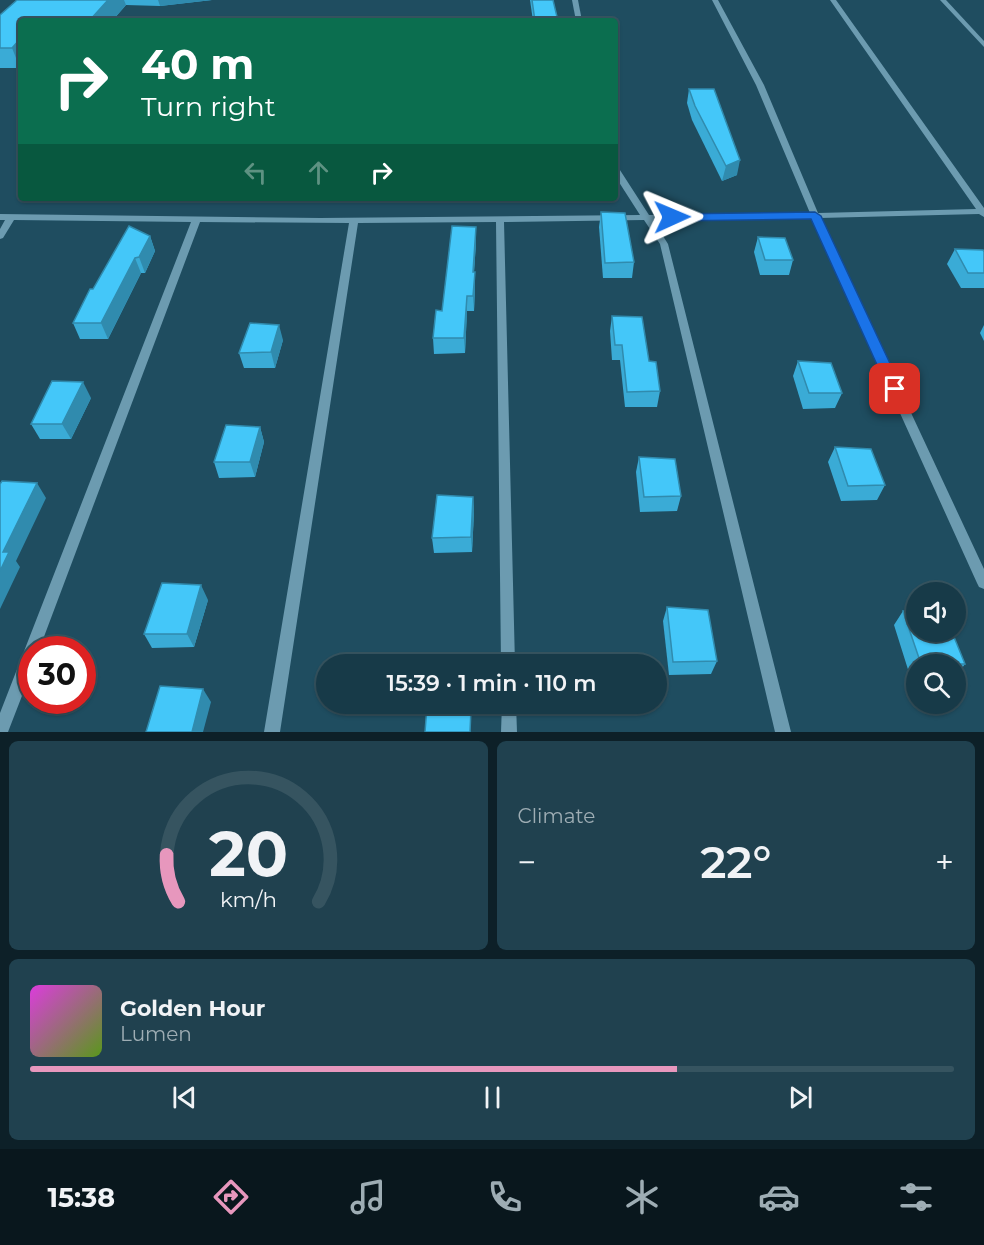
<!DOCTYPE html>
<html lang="en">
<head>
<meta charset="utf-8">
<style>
  body { margin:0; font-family:Montserrat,sans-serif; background:#20414f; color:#f1f3f6; height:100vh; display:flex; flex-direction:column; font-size:22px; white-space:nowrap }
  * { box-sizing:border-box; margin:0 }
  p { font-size:20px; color:#9eadb4 }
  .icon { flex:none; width:33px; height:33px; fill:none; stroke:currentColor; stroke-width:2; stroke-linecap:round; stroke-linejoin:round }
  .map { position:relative; height:732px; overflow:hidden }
  .sheet { display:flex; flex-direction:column; gap:9px; padding:9px; background:#0d2028; flex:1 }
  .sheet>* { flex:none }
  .top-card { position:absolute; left:18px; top:18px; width:600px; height:183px; border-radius:6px; box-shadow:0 2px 4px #0004,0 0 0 2px #365460; background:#0b6e4f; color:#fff; overflow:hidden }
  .controls { position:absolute; left:906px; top:582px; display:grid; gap:12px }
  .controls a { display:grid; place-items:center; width:60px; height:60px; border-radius:50%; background:#173a48; box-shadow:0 2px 4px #0004,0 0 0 2px #365460; font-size:30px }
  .speed { position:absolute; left:18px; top:636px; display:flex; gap:12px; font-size:30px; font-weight:700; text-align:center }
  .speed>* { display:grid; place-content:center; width:78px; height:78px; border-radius:50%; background:#173a48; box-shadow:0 2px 4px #0004,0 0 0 2px #365460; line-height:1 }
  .speed .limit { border:9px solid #d22; background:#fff; color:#111 }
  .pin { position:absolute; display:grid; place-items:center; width:51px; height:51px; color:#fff; margin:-26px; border-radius:12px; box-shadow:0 3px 9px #0006 }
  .me { position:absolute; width:66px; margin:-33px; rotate:89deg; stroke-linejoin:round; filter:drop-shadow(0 0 4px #0008) }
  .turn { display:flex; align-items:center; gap:21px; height:126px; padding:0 24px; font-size:27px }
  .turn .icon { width:78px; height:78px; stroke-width:2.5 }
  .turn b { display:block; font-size:42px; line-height:51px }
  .lanes { display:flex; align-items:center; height:57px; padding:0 24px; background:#0003; justify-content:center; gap:30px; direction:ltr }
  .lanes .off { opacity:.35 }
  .big { font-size:45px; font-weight:600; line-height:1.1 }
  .sheet .tile { flex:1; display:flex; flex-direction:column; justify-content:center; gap:9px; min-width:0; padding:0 21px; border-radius:9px; background:#20414f }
  .sheet .dial { align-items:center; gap:0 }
  .dial svg { height:156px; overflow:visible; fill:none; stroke:#365460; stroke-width:7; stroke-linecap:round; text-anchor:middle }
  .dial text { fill:#f1f3f6; stroke:none }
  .song { display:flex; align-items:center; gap:18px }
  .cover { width:72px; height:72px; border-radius:9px; background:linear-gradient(135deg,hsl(300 70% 55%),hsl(90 70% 35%)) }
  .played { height:6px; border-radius:3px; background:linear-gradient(90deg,#e797bd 70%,#365460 70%) }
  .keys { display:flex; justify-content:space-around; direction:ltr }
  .heat { display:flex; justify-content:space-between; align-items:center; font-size:33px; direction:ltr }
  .sheet .tiles { flex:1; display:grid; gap:9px; grid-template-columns:1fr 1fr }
  .tile:last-child { grid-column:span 2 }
  .trip { position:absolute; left:316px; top:654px; width:351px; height:60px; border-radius:30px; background:#173a48; box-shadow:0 2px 4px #0004,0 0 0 2px #365460; font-weight:600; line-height:60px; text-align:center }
  .tab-bar { display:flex; height:96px; justify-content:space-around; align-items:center; background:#09171d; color:#9eadb4 }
  .tab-bar .icon { width:42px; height:42px }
  .tab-bar .on { color:#e797bd }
  .tab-bar b { font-size:27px; color:#f1f3f6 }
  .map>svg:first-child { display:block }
</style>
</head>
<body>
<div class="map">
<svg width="984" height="732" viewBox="0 0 984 732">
  <rect width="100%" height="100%" fill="#1f4d60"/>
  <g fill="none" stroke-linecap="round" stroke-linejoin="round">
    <g fill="#6c9bb0" fill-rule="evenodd">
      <polygon points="572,0 578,0 582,21 576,21"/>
      <polygon points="712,0 718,0 764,85 818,213 976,209 830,0 836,0 984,208 984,217 979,214 820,218 984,569 984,589 979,587 977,583 812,219 653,220 668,244 791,732 775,732 660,244 644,220 504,222 515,664 501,664 496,222 358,223 280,732 264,732 349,223 200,222 39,650 32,650 32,670 8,732 0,732 0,713 191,222 14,220 3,238 0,239 0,229 5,220 0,220 0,214 320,218 640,215 615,176 615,167 618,167 649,215 810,213 756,85"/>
      <polygon points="940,0 946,0 984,41 984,47"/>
      <polygon points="502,704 516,704 517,732 501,732"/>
    </g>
  </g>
  <g fill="#3aabd6">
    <polygon points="17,0 212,0 160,6 126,5 112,21 21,21 21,67 20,68 0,68 0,15"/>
    <polygon points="530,0 553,0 558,21 533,21"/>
    <polygon points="689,89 737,175 722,181 692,120 687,103"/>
    <polygon points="601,212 634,262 632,278 603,278 599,227"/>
    <polygon points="476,227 476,243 474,272 475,287 474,311 467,311 465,353 434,354 433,338 442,311"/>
    <polygon points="150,236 155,251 145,273 141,273 108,339 80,339 73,323 93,289"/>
    <polygon points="758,237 793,260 789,275 760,275 754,252"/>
    <polygon points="955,249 984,252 984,288 961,288 947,264"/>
    <polygon points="612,316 649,361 660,391 657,407 625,407 620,360 612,360 610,331"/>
    <polygon points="984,325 984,341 980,333"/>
    <polygon points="283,340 275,368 244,368 239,353"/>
    <polygon points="798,361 842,393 835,408 803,409 793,376"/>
    <polygon points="91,398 71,439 40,439 31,424"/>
    <polygon points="260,427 264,442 255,477 219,478 214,462"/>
    <polygon points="835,447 885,485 877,500 841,501 828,462"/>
    <polygon points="639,457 681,496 677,511 640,512 636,472"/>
    <polygon points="473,497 474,512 472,552 434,553 432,538"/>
    <polygon points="208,600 194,647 152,648 144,634"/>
    <polygon points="667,607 717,661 711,674 669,675 663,621"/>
    <polygon points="903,611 965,664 956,676 956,664 916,664 916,679 911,679 894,625"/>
  </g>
  <g fill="#308bae">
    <polygon points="108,0 124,0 126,5 112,21 89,21"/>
    <polygon points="158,0 212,0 160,6"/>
    <polygon points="21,38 21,67 20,68 12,48"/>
    <polygon points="740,160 737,175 722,181 726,166"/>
    <polygon points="476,227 476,243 473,287 473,272"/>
    <polygon points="150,236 155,251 145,273 139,257"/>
    <polygon points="135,258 141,273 108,339 101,323"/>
    <polygon points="475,272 475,287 474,311 473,296"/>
    <polygon points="467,296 467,311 465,353 464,338"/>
    <polygon points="279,325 283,340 275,368 271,352"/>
    <polygon points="83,382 91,398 71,439 62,424"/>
    <polygon points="260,427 264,442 255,477 250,462"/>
    <polygon points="37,483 46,498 16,561 20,567 0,609 0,571 3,552"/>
    <polygon points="473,497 474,512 472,552 471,537"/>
    <polygon points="201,585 208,600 194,647 187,634"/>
    <polygon points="203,689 211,702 203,732 192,732"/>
  </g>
  <g fill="#44c7f9" stroke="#308bae" stroke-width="1.5">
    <polygon points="17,0 108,0 89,21 21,21 21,38 12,48 0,48 0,15"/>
    <polygon points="532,0 553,0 558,21 535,21"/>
    <polygon points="689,89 714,89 740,160 726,166 695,106"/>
    <polygon points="601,212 625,213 634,262 605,263"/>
    <polygon points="129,226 150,236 139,257 135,258 101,323 73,323 90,289 93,289"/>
    <polygon points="452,226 476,227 473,272 475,272 473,296 467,296 464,338 433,338 436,310 442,311"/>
    <polygon points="758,237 785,238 793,260 765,260"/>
    <polygon points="955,249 983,250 984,252 984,273 968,273"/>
    <polygon points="612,316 642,317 649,361 656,362 660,391 627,392 622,345 615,345"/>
    <polygon points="250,323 279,325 271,352 239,353"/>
    <polygon points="798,361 831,363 842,393 809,393"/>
    <polygon points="52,381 83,382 62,424 31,424"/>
    <polygon points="226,425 260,427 250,462 214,462"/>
    <polygon points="835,447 871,449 885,485 848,486"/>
    <polygon points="639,457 675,459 681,496 644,497"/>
    <polygon points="2,481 37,483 3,552 9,552 0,571 0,484"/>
    <polygon points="437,495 473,497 471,537 432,538"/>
    <polygon points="162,583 201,585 187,634 144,634"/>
    <polygon points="667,607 708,610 717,661 673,662"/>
    <polygon points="903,611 916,612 916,632 952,632 965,664 921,664"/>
    <polygon points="160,686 203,689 192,732 146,732"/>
    <polygon points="427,706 471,709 470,732 425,732"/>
  </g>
  <polygon fill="#1a73e8" stroke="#114b97" stroke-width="1.5" points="815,212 821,216 902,389 900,392 895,394 888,389 811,219 672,221 666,217 672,214"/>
</svg>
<div class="controls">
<a><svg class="icon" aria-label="sound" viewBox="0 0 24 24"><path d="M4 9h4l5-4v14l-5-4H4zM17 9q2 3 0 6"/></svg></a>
<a><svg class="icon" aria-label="search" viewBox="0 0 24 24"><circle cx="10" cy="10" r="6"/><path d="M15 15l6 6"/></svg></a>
</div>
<div class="speed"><div class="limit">30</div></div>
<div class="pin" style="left:895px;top:389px;background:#d93025"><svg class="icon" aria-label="arrive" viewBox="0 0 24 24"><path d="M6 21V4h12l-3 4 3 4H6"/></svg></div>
<svg class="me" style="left:672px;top:217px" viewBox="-20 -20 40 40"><path d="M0-17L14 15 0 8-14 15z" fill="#1a73e8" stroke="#fff" stroke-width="4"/></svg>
<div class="trip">15:39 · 1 min · 110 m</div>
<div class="top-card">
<div class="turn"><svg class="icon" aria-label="right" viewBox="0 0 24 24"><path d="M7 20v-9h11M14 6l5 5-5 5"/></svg><div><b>40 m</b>Turn right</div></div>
<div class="lanes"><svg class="icon off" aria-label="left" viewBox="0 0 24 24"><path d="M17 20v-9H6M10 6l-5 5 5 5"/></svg><svg class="icon off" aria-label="ahead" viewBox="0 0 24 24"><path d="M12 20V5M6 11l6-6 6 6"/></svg><svg class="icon" aria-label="right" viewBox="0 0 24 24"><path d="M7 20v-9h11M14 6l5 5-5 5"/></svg></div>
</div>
</div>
<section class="sheet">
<div class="tiles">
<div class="tile dial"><svg viewBox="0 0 100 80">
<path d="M14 69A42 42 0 1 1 86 69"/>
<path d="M14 69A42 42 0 0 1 8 45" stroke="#e797bd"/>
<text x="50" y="56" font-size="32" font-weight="700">20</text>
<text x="50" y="72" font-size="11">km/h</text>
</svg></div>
<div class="tile"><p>Climate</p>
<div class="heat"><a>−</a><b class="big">22°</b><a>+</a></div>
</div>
<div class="tile">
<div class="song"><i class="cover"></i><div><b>Golden Hour</b><p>Lumen</p></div></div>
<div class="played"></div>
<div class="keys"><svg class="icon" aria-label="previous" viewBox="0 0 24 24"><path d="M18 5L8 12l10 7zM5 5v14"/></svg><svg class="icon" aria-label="pause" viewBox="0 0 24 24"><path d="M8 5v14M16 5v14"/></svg><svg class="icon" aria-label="next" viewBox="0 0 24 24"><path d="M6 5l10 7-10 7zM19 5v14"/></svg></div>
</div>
</div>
</section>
<nav class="tab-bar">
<b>15:38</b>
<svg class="icon on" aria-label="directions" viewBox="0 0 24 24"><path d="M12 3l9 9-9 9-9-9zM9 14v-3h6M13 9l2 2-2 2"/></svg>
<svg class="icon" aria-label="music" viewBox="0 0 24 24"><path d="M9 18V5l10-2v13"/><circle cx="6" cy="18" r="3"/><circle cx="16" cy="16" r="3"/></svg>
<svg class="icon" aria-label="phone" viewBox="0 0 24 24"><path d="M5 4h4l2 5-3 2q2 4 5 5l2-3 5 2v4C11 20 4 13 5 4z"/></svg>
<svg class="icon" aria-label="climate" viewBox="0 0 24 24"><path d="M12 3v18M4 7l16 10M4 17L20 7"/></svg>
<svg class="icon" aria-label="car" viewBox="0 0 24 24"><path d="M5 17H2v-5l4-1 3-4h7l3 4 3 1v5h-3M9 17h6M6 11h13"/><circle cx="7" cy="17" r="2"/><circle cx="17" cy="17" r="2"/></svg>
<svg class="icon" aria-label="filters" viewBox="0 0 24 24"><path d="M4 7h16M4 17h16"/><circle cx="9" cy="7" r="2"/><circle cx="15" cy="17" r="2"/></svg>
</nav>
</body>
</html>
